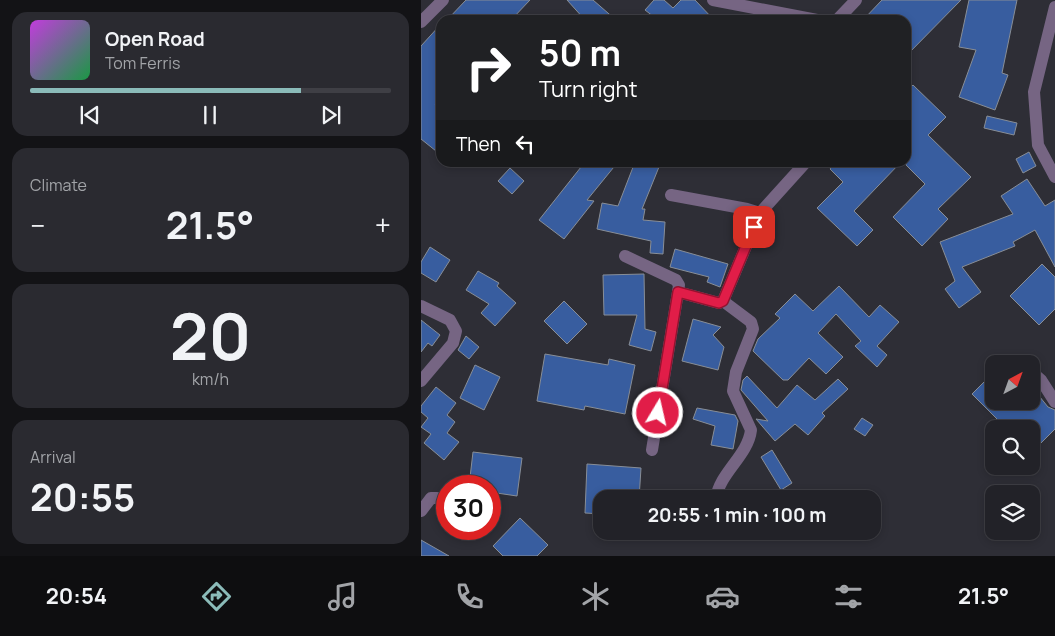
<!DOCTYPE html>
<html lang="en">
<head>
<meta charset="utf-8">
<style>
  body { margin:0; font-family:Manrope,sans-serif; background:#2a2a30; color:#f1f3f6; height:100vh; display:flex; flex-direction:column; font-size:19px; white-space:nowrap }
  * { box-sizing:border-box; margin:0 }
  p { font-size:16px; color:#a2a4a8 }
  .icon { flex:none; width:28px; height:28px; fill:none; stroke:currentColor; stroke-width:2; stroke-linecap:round; stroke-linejoin:round }
  .map { position:relative; flex:1; overflow:hidden }
  .drawer { display:flex; flex-direction:column; gap:12px; padding:12px; background:#131316; width:421px }
  .drawer>* { flex:none }
  .banner { position:absolute; left:15px; top:15px; width:475px; height:152px; border-radius:15px; box-shadow:0 2px 8px #0003,0 0 0 1px #3f3f45; background:#202124; color:#fff; overflow:hidden }
  .needle { width:32px; rotate:41deg }
  .fabs { position:absolute; left:564px; top:355px; display:grid; gap:10px }
  .fabs a { display:grid; place-items:center; width:55px; height:55px; border-radius:10px; background:#222228; box-shadow:0 2px 8px #0003,0 0 0 1px #3f3f45; font-size:25px }
  .speed { position:absolute; left:15px; top:475px; display:flex; gap:10px; font-size:25px; font-weight:700; text-align:center }
  .speed>* { display:grid; place-content:center; width:65px; height:65px; border-radius:50%; background:#222228; box-shadow:0 2px 8px #0003,0 0 0 1px #3f3f45; line-height:1 }
  .speed .limit { border:8px solid #d22; background:#fff; color:#111 }
  .pin { position:absolute; display:grid; place-items:center; width:42px; height:42px; color:#fff; margin:-21px; border-radius:10px; box-shadow:0 2px 8px #0006 }
  .me { position:absolute; width:55px; margin:-28px; rotate:9deg; stroke-linejoin:round; filter:drop-shadow(0 0 4px #0008) }
  .turn { display:flex; align-items:center; gap:18px; height:105px; padding:0 20px; font-size:22px }
  .turn .icon { width:65px; height:65px; stroke-width:2.5 }
  .turn b { display:block; font-size:35px; line-height:42px }
  .then { display:flex; align-items:center; height:48px; padding:0 20px; background:#0003; gap:10px; font-size:19px }
  .big { font-size:38px; font-weight:700; line-height:1.1 }
  .drawer .card { flex:1; display:flex; flex-direction:column; justify-content:center; gap:8px; min-width:0; padding:0 18px; border-radius:15px; background:#2a2a30 }
  .drawer .dial { align-items:center; gap:0 }
  .dial b { font-size:65px; line-height:1 }
  .song { display:flex; align-items:center; gap:15px }
  .cover { width:60px; height:60px; border-radius:8px; background:linear-gradient(135deg,hsl(290 70% 55%),hsl(140 70% 35%)) }
  .played { height:5px; border-radius:2px; background:linear-gradient(90deg,#8bbbb9 75%,#3f3f45 75%) }
  .keys { display:flex; justify-content:space-around; direction:ltr }
  .heat { display:flex; justify-content:space-between; align-items:center; font-size:28px; direction:ltr }
  .trip { position:absolute; left:172px; top:490px; width:288px; height:50px; border-radius:15px; background:#222228; box-shadow:0 2px 8px #0003,0 0 0 1px #3f3f45; font-weight:700; line-height:50px; text-align:center }
  .tabs { display:flex; height:80px; justify-content:space-around; align-items:center; background:#0e0e10; color:#a2a4a8 }
  .tabs .icon { width:35px; height:35px }
  .tabs .current { color:#8bbbb9 }
  .tabs b { font-size:22px; color:#f1f3f6 }
  main { display:flex; flex:1; min-height:0 }
  .map>svg:first-child { display:block }
</style>
</head>
<body>
<main>
<section class="drawer">
<div class="card">
<div class="song"><i class="cover"></i><div><b>Open Road</b><p>Tom Ferris</p></div></div>
<div class="played"></div>
<div class="keys"><svg class="icon" aria-label="previous" viewBox="0 0 24 24"><path d="M18 5L8 12l10 7zM5 5v14"/></svg><svg class="icon" aria-label="pause" viewBox="0 0 24 24"><path d="M8 5v14M16 5v14"/></svg><svg class="icon" aria-label="next" viewBox="0 0 24 24"><path d="M6 5l10 7-10 7zM19 5v14"/></svg></div>
</div>
<div class="card"><p>Climate</p>
<div class="heat"><a>−</a><b class="big">21.5°</b><a>+</a></div>
</div>
<div class="card dial"><b>20</b><p>km/h</p></div>
<div class="card"><p>Arrival</p><b class="big">20:55</b></div>
</section>
<div class="map">
<svg width="634" height="556" viewBox="0 0 634 556">
  <rect width="100%" height="100%" fill="#2e2e36"/>
  <g fill="#385d9f" stroke="#888e97">
    <polygon points="45,0 109,0 90,20 26,20"/>
    <polygon points="146,0 172,0 195,20 164,20"/>
    <polygon points="233,0 243,0 252,8 260,0 274,0 293,20 237,20 224,10"/>
    <polygon points="461,0 540,0 485,56 485,20 442,20"/>
    <polygon points="548,0 596,0 581,73 587,75 574,110 538,97 555,50 538,47"/>
    <polygon points="20,24 20,97 14,105 20,111 20,155 0,139 0,46"/>
    <polygon points="492,85 525,117 507,135 550,177 517,209 527,219 501,246 472,217 504,184 485,165 485,92"/>
    <polygon points="566,116 596,123 593,135 563,128"/>
    <polygon points="608,152 615,166 602,173 595,159"/>
    <polygon points="164,162 197,162 166,200 173,201 143,239 118,220"/>
    <polygon points="214,162 240,162 221,209 224,209 222,220 244,222 242,254 229,253 230,241 176,229 181,203 197,206"/>
    <polygon points="415,162 480,162 433,211 452,230 436,246 396,208 422,182 409,169"/>
    <polygon points="89,168 103,181 91,194 77,181"/>
    <polygon points="606,179 624,206 634,200 634,267 614,230 592,242 594,246 541,267 560,292 538,308 524,289 534,281 519,242 592,214 580,196"/>
    <polygon points="9,247 29,260 15,282 0,273 0,262"/>
    <polygon points="254,249 307,264 299,287 286,282 288,277 249,267"/>
    <polygon points="621,264 634,277 634,309 618,325 589,296"/>
    <polygon points="57,271 78,283 76,286 95,303 74,326 60,313 68,304 45,290"/>
    <polygon points="223,274 224,329 235,332 230,351 208,345 216,315 183,315 182,275"/>
    <polygon points="418,286 448,317 459,305 478,322 456,346 466,355 456,367 434,346 440,341 415,314 397,333 422,357 405,374 388,358 367,380 362,380 332,351 337,339 359,318 354,314 374,294 392,311"/>
    <polygon points="143,301 166,324 146,344 123,321"/>
    <polygon points="272,319 300,327 292,335 303,347 297,370 261,361"/>
    <polygon points="0,320 19,335 11,346 7,343 0,352"/>
    <polygon points="45,336 58,347 48,359 37,350"/>
    <polygon points="124,354 187,365 188,359 214,365 204,414 164,406 163,410 116,401"/>
    <polygon points="54,365 79,377 63,410 39,398"/>
    <polygon points="572,373 572,401 610,401 610,386 627,407 634,410 634,429 610,453 610,429 586,429 551,394"/>
    <polygon points="326,376 356,408 376,385 394,400 417,379 427,389 401,413 404,416 387,435 374,424 354,441 335,419 347,421 320,390 322,380"/>
    <polygon points="15,387 35,403 26,415 34,422 26,433 38,442 23,460 3,443 10,434 0,427 7,418 0,412 0,406"/>
    <polygon points="276,408 314,415 317,421 312,449 290,445 294,426 272,419"/>
    <polygon points="441,418 452,425 444,436 433,429"/>
    <polygon points="351,450 371,483 360,490 340,457"/>
    <polygon points="52,452 101,458 96,496 69,492 69,486 48,486"/>
    <polygon points="166,464 220,468 218,499 181,499 181,514 164,513"/>
    <polygon points="99,518 127,545 116,556 82,556 72,546"/>
    <polygon points="0,540 28,556 0,556"/>
  </g>
  <g fill="none" stroke-linecap="round" stroke-linejoin="round">
    <g stroke="#766583" stroke-width="12">
      <polyline points="292,0 396,20"/>
      <polyline points="634,7 613,92 617,145 634,177"/>
      <polyline points="416,20 435,0"/>
      <polyline points="0,22 22,0"/>
      <polyline points="250,195 326,209 339,213"/>
      <polyline points="204,256 255,280 258,285 257,292"/>
      <polyline points="0,306 29,320 35,331 32,343 0,381"/>
      <polyline points="612,373 620,380 634,402"/>
      <polyline points="231,450 257,292 298,303 302,301 339,213 385,162"/>
      <path d="M295 499C298 473 327 456 330 430L312 391 315 372 332 329 330 322 302 301"/>
      <polyline points="0,511 10,498 16,498 26,504"/>
    </g>
  </g>
  <g fill="none" stroke-linecap="round" stroke-linejoin="round">
    <defs>
      <polyline id="route" points="237,413 257,292 298,303 302,301 333,227"/>
    </defs>
    <use href="#route" stroke="#92132f" stroke-width="12"/>
    <use href="#route" stroke="#e11d48" stroke-width="9"/>
  </g>
</svg>
<div class="fabs">
<a><svg class="needle" viewBox="-14 -14 28 28"><path d="M0-13l5 13h-10z" fill="#e53935"/><path d="M0 13l5-13h-10z" fill="#a2a4a8"/></svg></a>
<a><svg class="icon" aria-label="search" viewBox="0 0 24 24"><circle cx="10" cy="10" r="6"/><path d="M15 15l6 6"/></svg></a>
<a><svg class="icon" aria-label="layers" viewBox="0 0 24 24"><path d="M12 4l9 5-9 5-9-5zM3 14l9 5 9-5"/></svg></a>
</div>
<div class="speed"><div class="limit">30</div></div>
<div class="pin" style="left:333px;top:227px;background:#d93025"><svg class="icon" aria-label="arrive" viewBox="0 0 24 24"><path d="M6 21V4h12l-3 4 3 4H6"/></svg></div>
<svg class="me" style="left:237px;top:413px" viewBox="-20 -20 40 40"><circle r="17" fill="#e11d48" stroke="#fff" stroke-width="3"/><path d="M0-11L8 9 0 5-8 9z" fill="#fff"/></svg>
<div class="trip">20:55 · 1 min · 100 m</div>
<div class="banner">
<div class="turn"><svg class="icon" aria-label="right" viewBox="0 0 24 24"><path d="M7 20v-9h11M14 6l5 5-5 5"/></svg><div><b>50 m</b>Turn right</div></div>
<div class="then">Then<svg class="icon" aria-label="left" viewBox="0 0 24 24"><path d="M17 20v-9H6M10 6l-5 5 5 5"/></svg></div>
</div>
</div>
</main>
<nav class="tabs">
<b>20:54</b>
<svg class="icon current" aria-label="directions" viewBox="0 0 24 24"><path d="M12 3l9 9-9 9-9-9zM9 14v-3h6M13 9l2 2-2 2"/></svg>
<svg class="icon" aria-label="music" viewBox="0 0 24 24"><path d="M9 18V5l10-2v13"/><circle cx="6" cy="18" r="3"/><circle cx="16" cy="16" r="3"/></svg>
<svg class="icon" aria-label="phone" viewBox="0 0 24 24"><path d="M5 4h4l2 5-3 2q2 4 5 5l2-3 5 2v4C11 20 4 13 5 4z"/></svg>
<svg class="icon" aria-label="climate" viewBox="0 0 24 24"><path d="M12 3v18M4 7l16 10M4 17L20 7"/></svg>
<svg class="icon" aria-label="car" viewBox="0 0 24 24"><path d="M5 17H2v-5l4-1 3-4h7l3 4 3 1v5h-3M9 17h6M6 11h13"/><circle cx="7" cy="17" r="2"/><circle cx="17" cy="17" r="2"/></svg>
<svg class="icon" aria-label="filters" viewBox="0 0 24 24"><path d="M4 7h16M4 17h16"/><circle cx="9" cy="7" r="2"/><circle cx="15" cy="17" r="2"/></svg>
<b>21.5°</b>
</nav>
</body>
</html>
